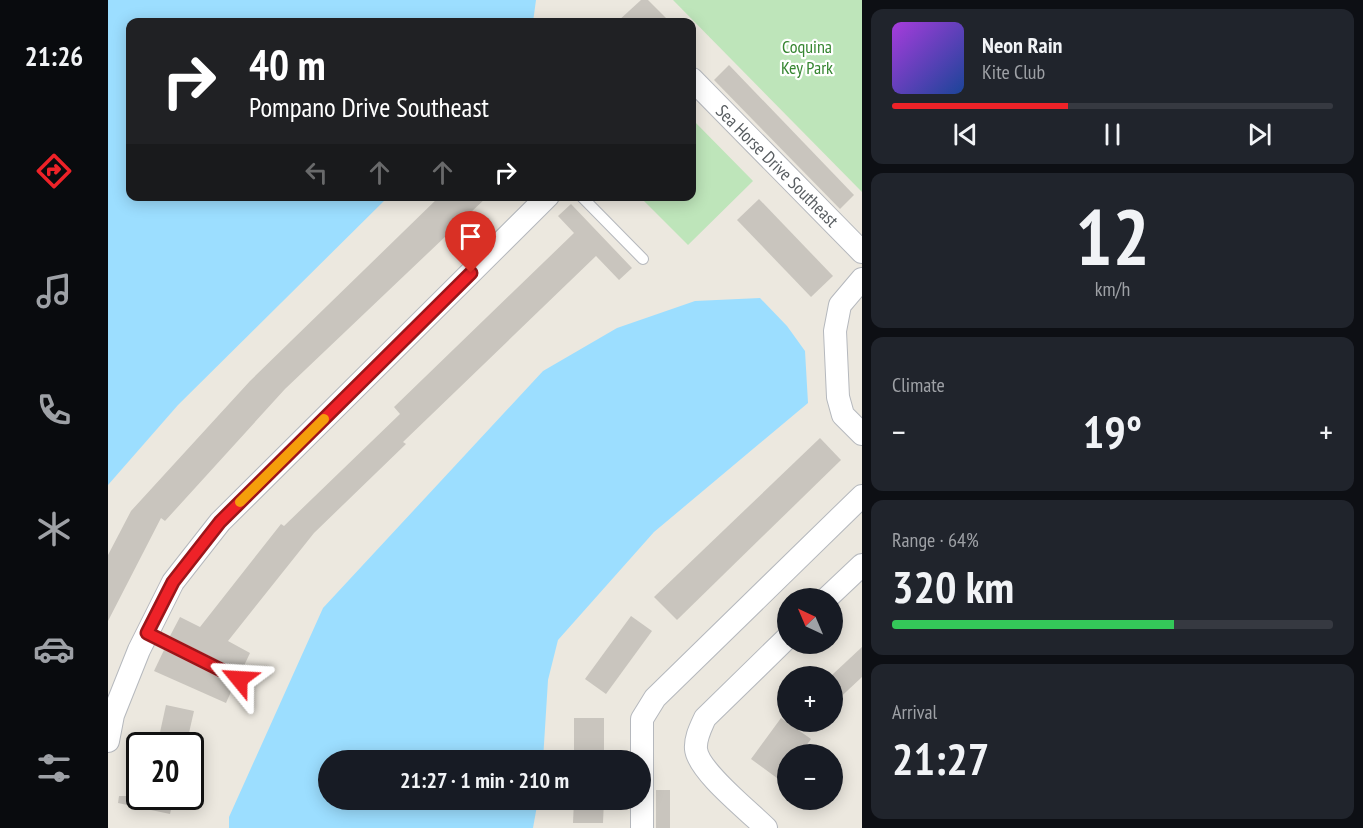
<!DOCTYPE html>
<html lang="en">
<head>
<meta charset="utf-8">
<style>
  body { margin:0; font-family:"PT Sans Narrow",sans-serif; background:#20242c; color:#f1f3f6; height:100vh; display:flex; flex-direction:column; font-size:22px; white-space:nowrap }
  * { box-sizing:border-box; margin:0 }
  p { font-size:20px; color:#9ea1a6 }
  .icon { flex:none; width:33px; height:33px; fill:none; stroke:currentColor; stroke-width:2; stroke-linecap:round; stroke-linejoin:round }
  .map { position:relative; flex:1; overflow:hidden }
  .sheet { display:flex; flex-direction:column; gap:9px; padding:9px; background:#0d0f14; width:501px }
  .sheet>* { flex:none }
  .hud { position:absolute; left:18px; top:18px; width:570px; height:183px; border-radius:12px; box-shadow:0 3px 15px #0003; background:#202124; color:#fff; overflow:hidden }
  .needle { width:39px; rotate:316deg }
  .buttons { position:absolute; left:669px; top:588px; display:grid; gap:12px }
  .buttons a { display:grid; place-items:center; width:66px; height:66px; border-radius:50%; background:#171b24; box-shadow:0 3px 15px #0003; font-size:30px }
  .speed { position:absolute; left:18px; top:732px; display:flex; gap:12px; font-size:30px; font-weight:700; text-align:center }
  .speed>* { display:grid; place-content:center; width:78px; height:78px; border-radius:50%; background:#171b24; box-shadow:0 3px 15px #0003; line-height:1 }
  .speed .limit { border:3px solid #111; border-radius:9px; background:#fff; color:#111 }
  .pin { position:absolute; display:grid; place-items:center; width:51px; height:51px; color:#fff; margin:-62px -26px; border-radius:50% 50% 50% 0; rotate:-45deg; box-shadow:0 0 6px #0007 }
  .pin .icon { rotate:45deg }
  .me { position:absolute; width:66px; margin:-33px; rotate:297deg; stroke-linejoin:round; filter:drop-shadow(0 0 4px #0008) }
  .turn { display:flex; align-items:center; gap:21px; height:126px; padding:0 24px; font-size:27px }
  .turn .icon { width:78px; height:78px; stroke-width:2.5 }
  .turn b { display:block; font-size:42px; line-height:51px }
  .lanes { display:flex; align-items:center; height:57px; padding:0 24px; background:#0003; justify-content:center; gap:30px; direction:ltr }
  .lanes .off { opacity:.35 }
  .big { font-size:45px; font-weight:700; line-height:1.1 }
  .sheet .card { flex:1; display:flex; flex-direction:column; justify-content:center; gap:9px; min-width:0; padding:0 21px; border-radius:12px; background:#20242c }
  .sheet .dial { align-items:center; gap:0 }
  .dial b { font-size:78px; line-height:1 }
  .song { display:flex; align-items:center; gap:18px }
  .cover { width:72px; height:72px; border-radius:9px; background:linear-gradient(135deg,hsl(280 70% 55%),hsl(220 70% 35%)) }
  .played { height:6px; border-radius:3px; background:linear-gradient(90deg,#ee2228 40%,#363941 40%) }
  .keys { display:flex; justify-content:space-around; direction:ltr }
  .heat { display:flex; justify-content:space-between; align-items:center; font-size:33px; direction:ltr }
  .charge { height:9px; border-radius:4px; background:linear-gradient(90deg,#34c759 64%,#363941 0) }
  .trip { position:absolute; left:210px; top:750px; width:333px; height:60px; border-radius:30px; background:#171b24; box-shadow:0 3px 15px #0003; font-weight:700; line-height:60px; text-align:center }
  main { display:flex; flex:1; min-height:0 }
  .dock { display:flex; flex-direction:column; width:108px; justify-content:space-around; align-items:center; background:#090b0e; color:#9ea1a6 }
  .dock .icon { width:42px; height:42px }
  .dock .current { color:#ee2228 }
  .dock b { font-size:27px; color:#f1f3f6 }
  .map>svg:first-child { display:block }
</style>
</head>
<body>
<main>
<nav class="dock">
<b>21:26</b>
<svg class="icon current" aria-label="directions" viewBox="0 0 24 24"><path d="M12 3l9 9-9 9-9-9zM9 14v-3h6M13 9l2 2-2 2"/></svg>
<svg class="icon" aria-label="music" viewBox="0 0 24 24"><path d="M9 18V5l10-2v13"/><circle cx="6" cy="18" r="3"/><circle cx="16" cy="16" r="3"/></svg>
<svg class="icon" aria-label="phone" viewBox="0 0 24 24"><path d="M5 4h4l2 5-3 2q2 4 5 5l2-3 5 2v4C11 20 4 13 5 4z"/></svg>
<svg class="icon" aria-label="climate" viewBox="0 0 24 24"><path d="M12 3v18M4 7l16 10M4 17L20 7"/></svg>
<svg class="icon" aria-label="car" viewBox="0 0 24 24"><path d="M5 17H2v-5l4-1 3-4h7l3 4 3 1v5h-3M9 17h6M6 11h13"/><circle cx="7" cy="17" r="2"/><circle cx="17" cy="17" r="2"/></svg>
<svg class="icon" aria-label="filters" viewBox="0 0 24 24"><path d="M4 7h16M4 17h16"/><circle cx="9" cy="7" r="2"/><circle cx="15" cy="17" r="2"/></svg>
</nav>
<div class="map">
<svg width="754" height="828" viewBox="0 0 754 828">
  <rect width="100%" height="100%" fill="#ece8df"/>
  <g fill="#bee5ba">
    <polygon points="565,0 754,0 754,192"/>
    <polygon points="584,119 645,181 580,245 532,197 584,196"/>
  </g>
  <g fill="#9cdeff">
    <polygon points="0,0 428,0 425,22 22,22 22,196 280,197 70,405 0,485"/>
    <polygon points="652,298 679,326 697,351 700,403 546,532 450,640 440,680 435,760 220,760 220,800 430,800 425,828 121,828 121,817 215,608 435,371 509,328 587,301"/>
  </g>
  <g fill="#c9c5be">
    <polygon points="533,0 540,0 562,22 509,22"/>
    <polygon points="621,65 746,195 732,209 606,80"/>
    <polygon points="332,196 380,196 177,389 57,521 53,518 0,621 0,555 23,511 142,381"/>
    <polygon points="651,199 725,276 703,297 629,220"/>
    <polygon points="463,204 524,268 511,280 488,256 295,442 298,444 206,533 120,641 142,653 133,672 62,636 72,617 92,627 173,524 176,526 292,414 286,407 466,233 450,216"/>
    <polygon points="712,438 733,460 569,620 546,597"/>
    <polygon points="523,616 544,631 498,694 477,679"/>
    <polygon points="754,647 754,677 724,705 724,675"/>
    <polygon points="56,650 126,685 118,703 46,671"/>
    <polygon points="58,705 86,711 78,746 49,746"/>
    <rect x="466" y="718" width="30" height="42"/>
    <polygon points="673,718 703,739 692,754 680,754 680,772 673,781 643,759"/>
    <rect x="548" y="790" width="14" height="38"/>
    <polygon points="11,796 66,796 62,814 10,803"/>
    <polygon points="466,800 496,800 495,823 465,823"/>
  </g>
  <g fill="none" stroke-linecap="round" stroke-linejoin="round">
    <defs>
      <g id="lane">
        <polyline points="473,196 535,259"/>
        <polyline points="39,633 131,679"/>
      </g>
      <g id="street">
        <polyline points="584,79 754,252"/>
        <polyline points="754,279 732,305 727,331 730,397 735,415 754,434"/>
        <polyline points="719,598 754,565"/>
        <polyline points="0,741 5,715 31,650 65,582 112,522 440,196"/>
        <polyline points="534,828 534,719 547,698 754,496"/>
        <path d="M658 828C641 811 590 771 588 749 587 738 593 727 597 718L680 637"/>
      </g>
    </defs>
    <use href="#lane" stroke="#b5b8bd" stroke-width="12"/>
    <use href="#street" stroke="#b5b8bd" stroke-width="24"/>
    <use href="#lane" stroke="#fff" stroke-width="10"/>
    <use href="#street" stroke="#fff" stroke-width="22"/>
  </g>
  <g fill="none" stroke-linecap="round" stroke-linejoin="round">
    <defs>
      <polyline id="route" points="131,679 39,633 65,582 112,522 363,273"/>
    </defs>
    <use href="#route" stroke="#9b161a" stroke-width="15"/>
    <use href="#route" stroke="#ee2228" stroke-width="10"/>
    <polyline stroke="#f59e0b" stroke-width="10" points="132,502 216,419"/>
  </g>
  <g text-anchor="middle" stroke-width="4.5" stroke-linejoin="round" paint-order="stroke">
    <g font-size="18" fill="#378632" stroke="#fff">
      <text x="699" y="53">Coquina<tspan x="699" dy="21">Key Park</tspan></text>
    </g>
    <g font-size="18" fill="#585d61" stroke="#fff">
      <text transform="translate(669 166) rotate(45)" y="6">Sea Horse Drive Southeast</text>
    </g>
  </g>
</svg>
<div class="buttons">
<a><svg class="needle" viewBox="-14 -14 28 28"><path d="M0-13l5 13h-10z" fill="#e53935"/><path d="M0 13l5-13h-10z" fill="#9ea1a6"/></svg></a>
<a>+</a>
<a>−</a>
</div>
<div class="speed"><div class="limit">20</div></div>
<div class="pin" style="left:363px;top:273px;background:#d93025"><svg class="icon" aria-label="arrive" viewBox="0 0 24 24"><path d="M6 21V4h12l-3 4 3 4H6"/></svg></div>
<svg class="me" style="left:131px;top:679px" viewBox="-20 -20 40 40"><path d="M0-17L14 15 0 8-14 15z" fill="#ee2228" stroke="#fff" stroke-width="4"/></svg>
<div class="trip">21:27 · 1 min · 210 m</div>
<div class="hud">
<div class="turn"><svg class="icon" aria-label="right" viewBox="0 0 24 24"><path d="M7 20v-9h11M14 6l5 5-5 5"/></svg><div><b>40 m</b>Pompano Drive Southeast</div></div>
<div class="lanes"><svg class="icon off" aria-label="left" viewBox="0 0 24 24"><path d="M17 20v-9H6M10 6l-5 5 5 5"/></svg><svg class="icon off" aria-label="ahead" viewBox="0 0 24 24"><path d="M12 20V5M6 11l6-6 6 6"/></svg><svg class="icon off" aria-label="ahead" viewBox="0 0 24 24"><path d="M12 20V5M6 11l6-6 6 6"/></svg><svg class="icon" aria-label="right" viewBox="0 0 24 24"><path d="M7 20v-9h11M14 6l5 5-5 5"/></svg></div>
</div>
</div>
<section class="sheet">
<div class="card">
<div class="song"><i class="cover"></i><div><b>Neon Rain</b><p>Kite Club</p></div></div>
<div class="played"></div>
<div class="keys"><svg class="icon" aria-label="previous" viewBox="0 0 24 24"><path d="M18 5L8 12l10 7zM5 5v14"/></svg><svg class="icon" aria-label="pause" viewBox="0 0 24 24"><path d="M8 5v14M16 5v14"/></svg><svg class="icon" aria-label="next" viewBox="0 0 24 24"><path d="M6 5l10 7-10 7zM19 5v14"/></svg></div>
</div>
<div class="card dial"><b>12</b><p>km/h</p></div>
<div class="card"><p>Climate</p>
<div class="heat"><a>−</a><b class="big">19°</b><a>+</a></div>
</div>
<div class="card"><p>Range · 64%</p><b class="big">320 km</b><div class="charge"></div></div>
<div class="card"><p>Arrival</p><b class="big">21:27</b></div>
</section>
</main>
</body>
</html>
